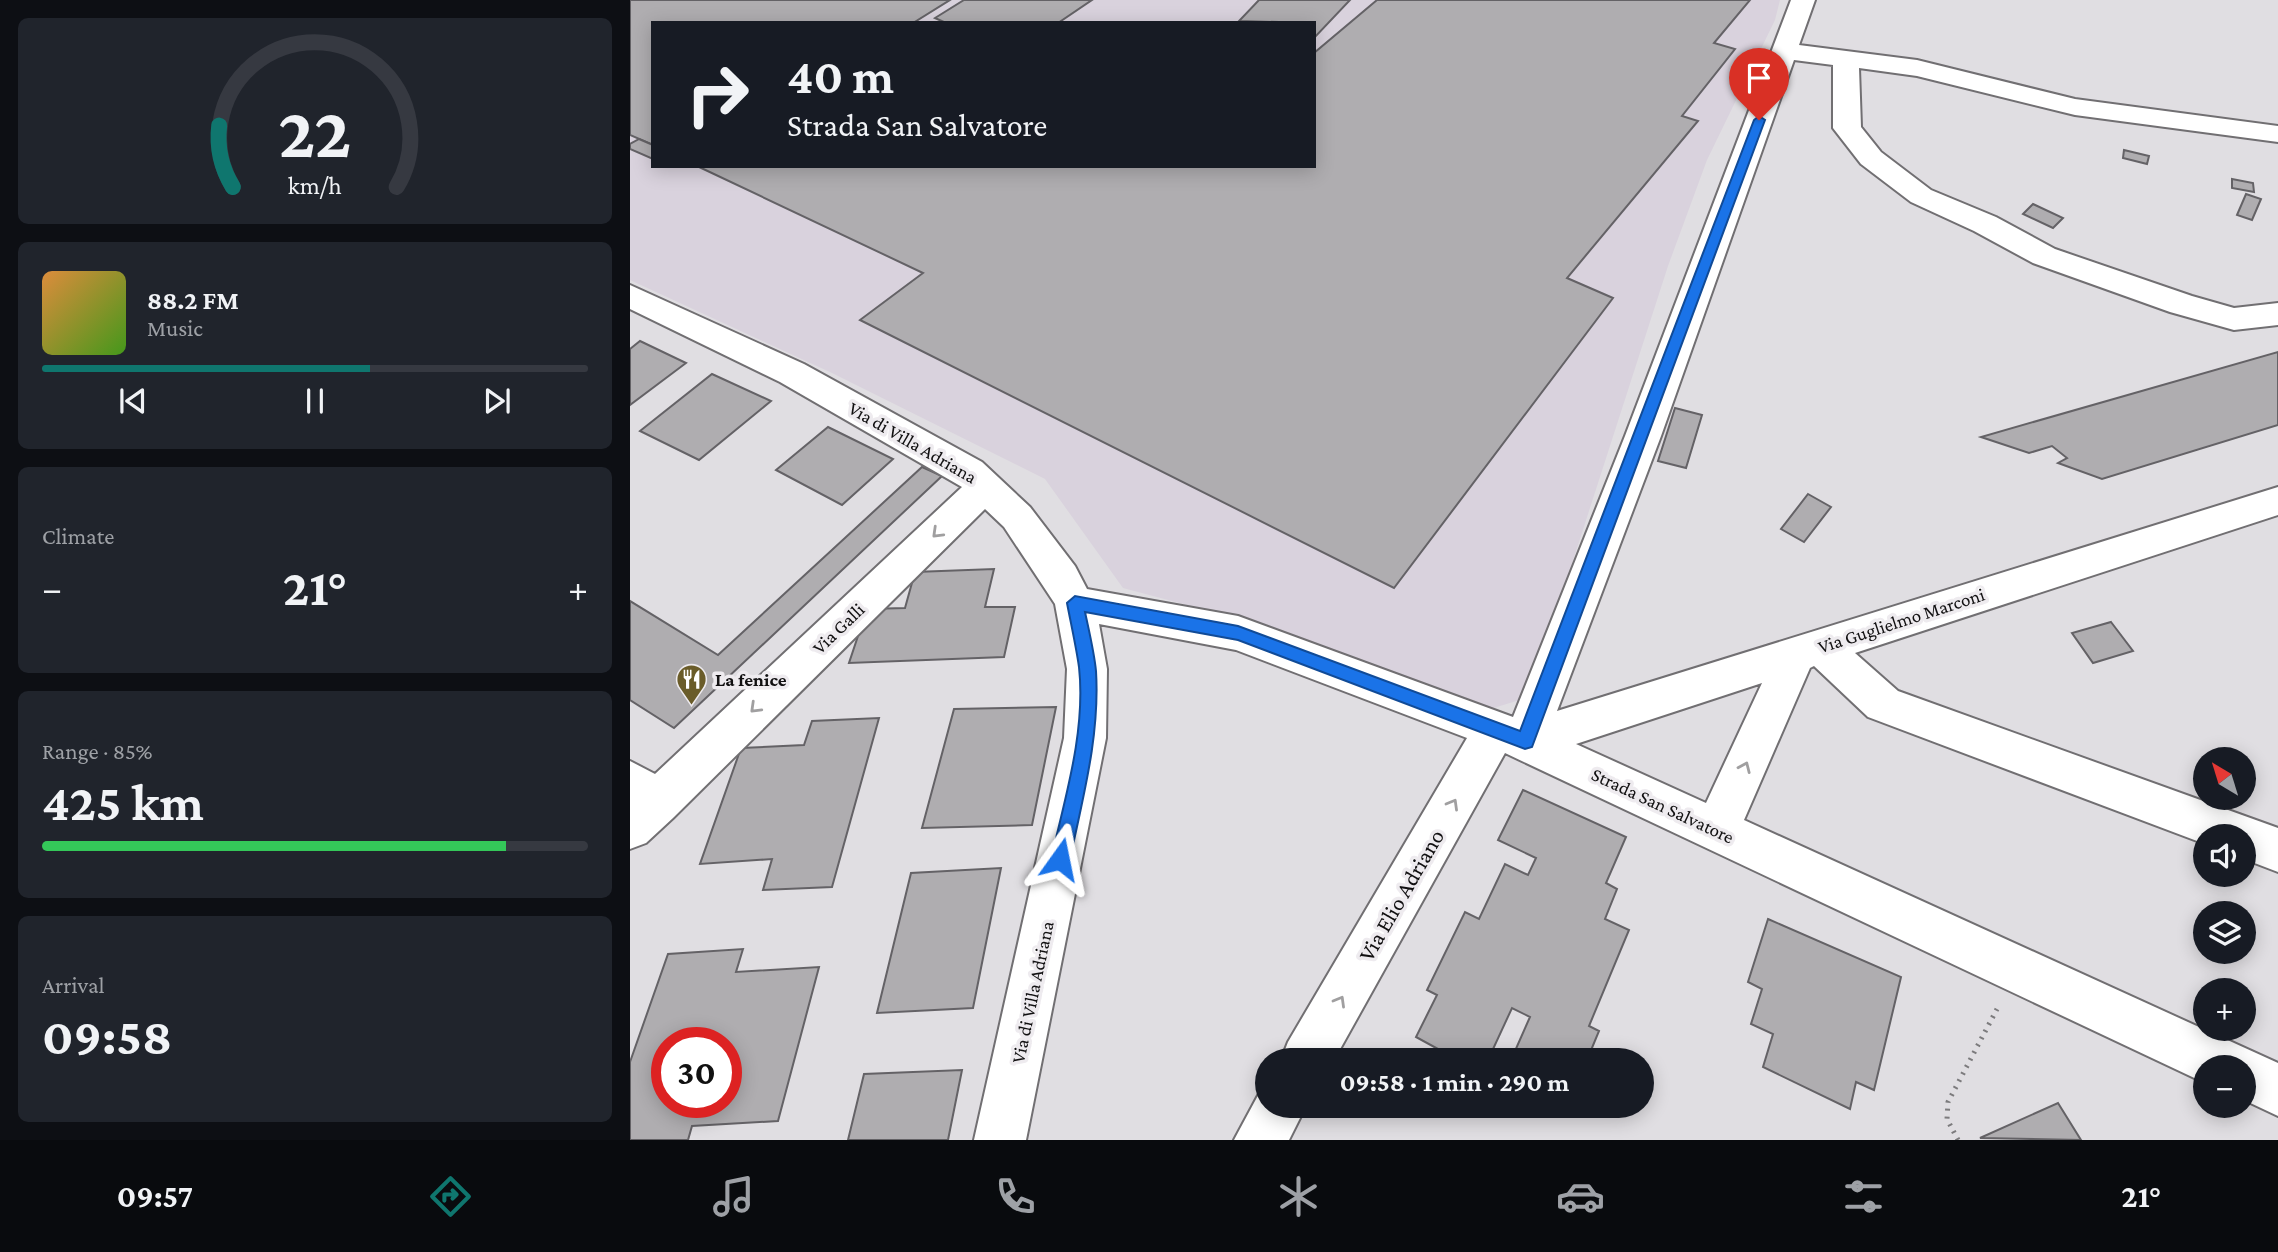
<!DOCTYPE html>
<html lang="en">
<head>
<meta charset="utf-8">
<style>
  body { margin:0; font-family:"Crimson Pro",serif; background:#20242c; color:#f1f3f6; height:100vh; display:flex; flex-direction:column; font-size:26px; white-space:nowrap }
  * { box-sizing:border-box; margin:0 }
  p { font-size:23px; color:#9ea1a6 }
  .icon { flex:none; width:38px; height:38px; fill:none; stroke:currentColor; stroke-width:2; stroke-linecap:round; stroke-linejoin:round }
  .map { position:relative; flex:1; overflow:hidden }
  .details { display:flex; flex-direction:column; gap:18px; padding:18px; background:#0d0f14; width:630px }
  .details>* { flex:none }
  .hud { position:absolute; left:21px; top:21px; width:665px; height:147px; border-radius:0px; box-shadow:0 4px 18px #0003; background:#171b24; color:#f1f3f6; overflow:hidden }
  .needle { width:46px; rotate:322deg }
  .tools { position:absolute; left:1563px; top:747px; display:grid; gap:14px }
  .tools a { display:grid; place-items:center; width:63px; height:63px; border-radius:50%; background:#171b24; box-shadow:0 4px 18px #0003; font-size:35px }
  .speed { position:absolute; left:21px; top:1027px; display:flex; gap:14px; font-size:35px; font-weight:700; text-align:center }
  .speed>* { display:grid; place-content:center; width:91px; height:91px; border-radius:50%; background:#171b24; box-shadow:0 4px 18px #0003; line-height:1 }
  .speed .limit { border:10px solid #d22; background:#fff; color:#111 }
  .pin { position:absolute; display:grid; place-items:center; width:60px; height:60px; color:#fff; margin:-72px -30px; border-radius:50% 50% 50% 0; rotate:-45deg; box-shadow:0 0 7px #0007 }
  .pin .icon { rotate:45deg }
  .me { position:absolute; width:77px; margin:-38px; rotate:12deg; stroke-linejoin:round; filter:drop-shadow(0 0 5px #0008) }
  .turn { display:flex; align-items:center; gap:24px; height:147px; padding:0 21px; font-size:32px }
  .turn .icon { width:91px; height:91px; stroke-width:2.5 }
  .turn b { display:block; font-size:49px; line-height:60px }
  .big { font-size:52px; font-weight:700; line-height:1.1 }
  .details .widget { flex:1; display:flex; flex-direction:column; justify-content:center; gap:10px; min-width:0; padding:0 24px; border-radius:10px; background:#20242c }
  .details .dial { align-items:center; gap:0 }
  .dial svg { height:182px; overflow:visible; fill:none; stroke:#363941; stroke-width:7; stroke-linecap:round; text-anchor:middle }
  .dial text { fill:#f1f3f6; stroke:none }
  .song { display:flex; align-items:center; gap:21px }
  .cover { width:84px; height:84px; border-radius:10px; background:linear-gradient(135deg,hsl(30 70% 55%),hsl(100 70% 35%)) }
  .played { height:7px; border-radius:4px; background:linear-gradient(90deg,#0f766e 60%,#363941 60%) }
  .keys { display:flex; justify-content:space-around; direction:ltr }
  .heat { display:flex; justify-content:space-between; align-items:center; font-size:38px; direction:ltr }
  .charge { height:10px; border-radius:5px; background:linear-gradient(90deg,#34c759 85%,#363941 0) }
  .trip { position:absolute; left:625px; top:1048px; width:399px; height:70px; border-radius:35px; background:#171b24; box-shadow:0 4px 18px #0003; font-weight:700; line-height:70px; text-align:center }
  .tab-bar { display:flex; height:112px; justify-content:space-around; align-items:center; background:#090b0e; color:#9ea1a6 }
  .tab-bar .icon { width:49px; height:49px }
  .tab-bar .on { color:#0f766e }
  .tab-bar b { font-size:32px; color:#f1f3f6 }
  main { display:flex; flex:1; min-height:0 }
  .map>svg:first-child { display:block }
</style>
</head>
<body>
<main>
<section class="details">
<div class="widget dial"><svg viewBox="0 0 100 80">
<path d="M14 69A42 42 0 1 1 86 69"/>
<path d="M14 69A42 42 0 0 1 8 42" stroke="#0f766e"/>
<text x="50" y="56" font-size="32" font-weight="700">22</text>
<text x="50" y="72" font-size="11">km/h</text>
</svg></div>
<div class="widget">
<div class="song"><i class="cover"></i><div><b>88.2 FM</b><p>Music</p></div></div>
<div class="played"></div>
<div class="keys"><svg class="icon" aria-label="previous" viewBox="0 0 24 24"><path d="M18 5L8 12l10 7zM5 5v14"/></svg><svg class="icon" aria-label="pause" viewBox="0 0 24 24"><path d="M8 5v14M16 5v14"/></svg><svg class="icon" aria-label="next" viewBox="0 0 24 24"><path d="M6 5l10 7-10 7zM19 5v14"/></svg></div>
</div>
<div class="widget"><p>Climate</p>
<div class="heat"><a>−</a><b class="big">21°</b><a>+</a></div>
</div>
<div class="widget"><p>Range · 85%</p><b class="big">425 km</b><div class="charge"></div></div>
<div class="widget"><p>Arrival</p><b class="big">09:58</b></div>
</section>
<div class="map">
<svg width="1648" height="1140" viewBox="0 0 1648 1140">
  <rect width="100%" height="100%" fill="#e0dee2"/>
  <path fill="#d9d2dd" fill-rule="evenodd" d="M0 0H1150L1145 20 1077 160 1038 266 899 697 857 710 617 621 493 588 415 479 202 373 0 280ZM23 23H684V166H23Z"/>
  <g fill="#afadb0" stroke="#646266" stroke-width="2" fill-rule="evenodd">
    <polygon points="0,0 320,0 283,23 23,23 23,145 0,135"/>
    <polygon points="334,0 462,0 428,23 316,23 305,18"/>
    <polygon points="629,0 720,0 685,37 684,23 609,21"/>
    <polygon points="747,0 1120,0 1084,43 1105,49 1052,116 1068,121 937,278 983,298 764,588 230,320 293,273 67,166 684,166 684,53"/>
    <polygon points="9,139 23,145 23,159 0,149 0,144"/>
    <polygon points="1494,150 1519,156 1517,164 1493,158"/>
    <polygon points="1602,179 1623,183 1624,192 1602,188"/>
    <polygon points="1616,194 1631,199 1622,220 1607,215"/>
    <polygon points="1403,204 1433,218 1423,228 1393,214"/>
    <polygon points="10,341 56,363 0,405 0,349"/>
    <polygon points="1648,352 1648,425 1472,479 1428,463 1437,458 1422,446 1399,453 1351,437"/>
    <polygon points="82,374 141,401 69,460 10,431"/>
    <polygon points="1045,408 1072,415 1056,468 1028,461"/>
    <polygon points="198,427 263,459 212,505 146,470"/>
    <polygon points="292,467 312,476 44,728 0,700 0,601 88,655"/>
    <polygon points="1178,494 1201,507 1174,542 1151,529"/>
    <polygon points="364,569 355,607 385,607 374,657 219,663 237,609 275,608 285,572"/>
    <polygon points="1481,622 1503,651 1463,663 1442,633"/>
    <polygon points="426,707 402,825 292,828 324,709"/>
    <polygon points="249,718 202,887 133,890 142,859 70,864 111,748 174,745 182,721"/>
    <polygon points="893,790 996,837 976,883 987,889 975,919 999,930 959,1026 969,1031 957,1060 881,1060 900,1017 882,1008 858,1060 828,1060 786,1037 807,995 797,990 835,912 849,919 875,864 898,875 906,858 868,840"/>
    <polygon points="371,868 343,1008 247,1013 281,873"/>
    <polygon points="1138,919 1271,977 1244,1090 1226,1082 1220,1109 1133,1067 1143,1034 1121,1024 1132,989 1118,982"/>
    <path d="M113 949 106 972 189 967 148 1121 62 1126 58 1140H0V1062L38 954ZM37 1043H96V1102H37Z"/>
    <polygon points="332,1070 318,1140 218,1140 234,1074"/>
    <polygon points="1428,1103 1451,1140 1350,1138"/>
  </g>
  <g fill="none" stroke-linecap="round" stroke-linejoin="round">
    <defs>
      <g id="minor">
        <path d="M1161 0H1185L1169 45 1287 60 1445 99 1648 126V142L1445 115 1287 76 1229 68 1231 127 1251 152 1301 190 1366 217 1425 249 1562 296 1604 308 1648 303V325L1604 330 1540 312 1403 263 1344 231 1281 202 1231 164 1203 128V65L1164 60 1031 436 927 711 1648 487V515L1225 653 1268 691 1648 828V872L1614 859V836H1575V844L1238 717 1184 666 1180 668 1114 820 1648 1063V1116L1614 1100V1068H1575V1083L875 753 704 1060H651L658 1042 837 738 606 650 469 624 477 669 476 738 396 1140H344L434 738 437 669 425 604 374 527 355 509 43 818 16 843 0 849V761L25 774 332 487 150 382 0 309V285L174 364 352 462 400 507 445 566 457 589 608 616 883 717 995 436ZM1132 683 1076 803 946 744Z"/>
        <polygon points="637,1086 637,1106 676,1106 659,1140 604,1140 632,1088"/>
      </g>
    </defs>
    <use href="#minor" stroke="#716f72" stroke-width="4"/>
    <polyline stroke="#7c7b7d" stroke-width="5" stroke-dasharray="2 6" stroke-linecap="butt" points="1328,1140 1317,1119 1318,1102 1367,1009"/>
    <use href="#minor" fill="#fff" fill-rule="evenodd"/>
  </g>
  <defs><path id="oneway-chevron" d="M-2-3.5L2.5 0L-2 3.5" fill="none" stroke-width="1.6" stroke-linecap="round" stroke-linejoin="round" transform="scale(1.75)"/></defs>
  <g stroke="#a09fa0">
    <use href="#oneway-chevron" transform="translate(307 533) rotate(136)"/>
    <use href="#oneway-chevron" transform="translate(125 708) rotate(136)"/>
    <use href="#oneway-chevron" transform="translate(1115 767) rotate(-66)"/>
    <use href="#oneway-chevron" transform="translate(823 804) rotate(-60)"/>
    <use href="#oneway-chevron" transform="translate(710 1001) rotate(-60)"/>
  </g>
  <path fill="#1a73e8" stroke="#114b97" stroke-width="2" d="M1129 116 1135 120 902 747 895 749 608 640 455 612C459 631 464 651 466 671 470 735 453 797 440 859L437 866 430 869 424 866 421 859C435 798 456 731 449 667 446 646 441 624 437 603L445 596 608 626 890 731 1124 120Z"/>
  <defs>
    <symbol id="restaurant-pin" viewBox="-11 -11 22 30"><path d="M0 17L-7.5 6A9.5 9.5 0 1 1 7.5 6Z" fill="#6a5c29" stroke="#eeebef"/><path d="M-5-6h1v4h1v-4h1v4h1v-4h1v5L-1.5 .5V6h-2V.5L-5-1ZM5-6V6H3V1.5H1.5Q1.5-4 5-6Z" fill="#fff"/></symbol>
  </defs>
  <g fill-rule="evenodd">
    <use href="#restaurant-pin" x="44" y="662" width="35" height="47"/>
  </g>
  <g text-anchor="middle" stroke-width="7" stroke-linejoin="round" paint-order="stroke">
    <g font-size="19" fill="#111011" stroke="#eeebef">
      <text transform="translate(283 442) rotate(30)" y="7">Via di Villa Adriana</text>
      <text transform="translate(1271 620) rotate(-18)" y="7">Via Guglielmo Marconi</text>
      <text transform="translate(208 628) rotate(-44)" y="7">Via Galli</text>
      <text transform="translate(1033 805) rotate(25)" y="7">Strada San Salvatore</text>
      <text transform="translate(402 992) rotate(-78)" y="7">Via di Villa Adriana</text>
    </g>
    <g font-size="19" font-weight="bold" fill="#111011" stroke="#eeebef" text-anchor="start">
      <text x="85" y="686">La fenice</text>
    </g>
    <g font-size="23" fill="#111011" stroke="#eeebef">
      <text transform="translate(771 895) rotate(-60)" y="8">Via Elio Adriano</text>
    </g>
  </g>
</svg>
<div class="tools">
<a><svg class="needle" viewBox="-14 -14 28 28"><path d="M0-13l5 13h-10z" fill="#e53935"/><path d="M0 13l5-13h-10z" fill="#9ea1a6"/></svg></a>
<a><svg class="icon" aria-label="sound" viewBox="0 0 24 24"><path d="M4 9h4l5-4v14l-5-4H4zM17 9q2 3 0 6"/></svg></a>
<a><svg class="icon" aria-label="layers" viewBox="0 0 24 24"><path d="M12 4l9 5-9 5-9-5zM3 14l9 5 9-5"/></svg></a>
<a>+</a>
<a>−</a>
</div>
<div class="speed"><div class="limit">30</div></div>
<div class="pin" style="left:1129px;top:120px;background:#d93025"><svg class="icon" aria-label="arrive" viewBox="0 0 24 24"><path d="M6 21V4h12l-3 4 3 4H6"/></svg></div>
<svg class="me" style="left:430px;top:859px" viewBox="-20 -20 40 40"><path d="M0-17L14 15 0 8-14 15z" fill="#1a73e8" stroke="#fff" stroke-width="4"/></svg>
<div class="trip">09:58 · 1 min · 290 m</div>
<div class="hud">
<div class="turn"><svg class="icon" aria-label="right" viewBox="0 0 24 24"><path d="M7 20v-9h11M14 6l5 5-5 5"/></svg><div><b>40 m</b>Strada San Salvatore</div></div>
</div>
</div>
</main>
<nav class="tab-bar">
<b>09:57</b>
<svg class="icon on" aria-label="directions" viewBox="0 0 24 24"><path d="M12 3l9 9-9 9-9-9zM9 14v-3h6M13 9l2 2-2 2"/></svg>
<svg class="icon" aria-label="music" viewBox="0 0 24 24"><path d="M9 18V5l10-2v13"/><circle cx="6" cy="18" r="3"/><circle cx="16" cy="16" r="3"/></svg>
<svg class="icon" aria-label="phone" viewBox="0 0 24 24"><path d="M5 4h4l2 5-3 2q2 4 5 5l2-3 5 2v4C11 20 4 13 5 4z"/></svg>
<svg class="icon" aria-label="climate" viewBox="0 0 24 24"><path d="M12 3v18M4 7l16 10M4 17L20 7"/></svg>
<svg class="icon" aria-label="car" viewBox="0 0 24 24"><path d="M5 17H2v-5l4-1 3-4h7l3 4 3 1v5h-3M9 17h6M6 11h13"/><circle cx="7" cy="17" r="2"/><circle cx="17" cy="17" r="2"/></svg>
<svg class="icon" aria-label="filters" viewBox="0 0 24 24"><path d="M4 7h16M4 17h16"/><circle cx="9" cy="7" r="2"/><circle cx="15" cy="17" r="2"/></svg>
<b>21°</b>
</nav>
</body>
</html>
